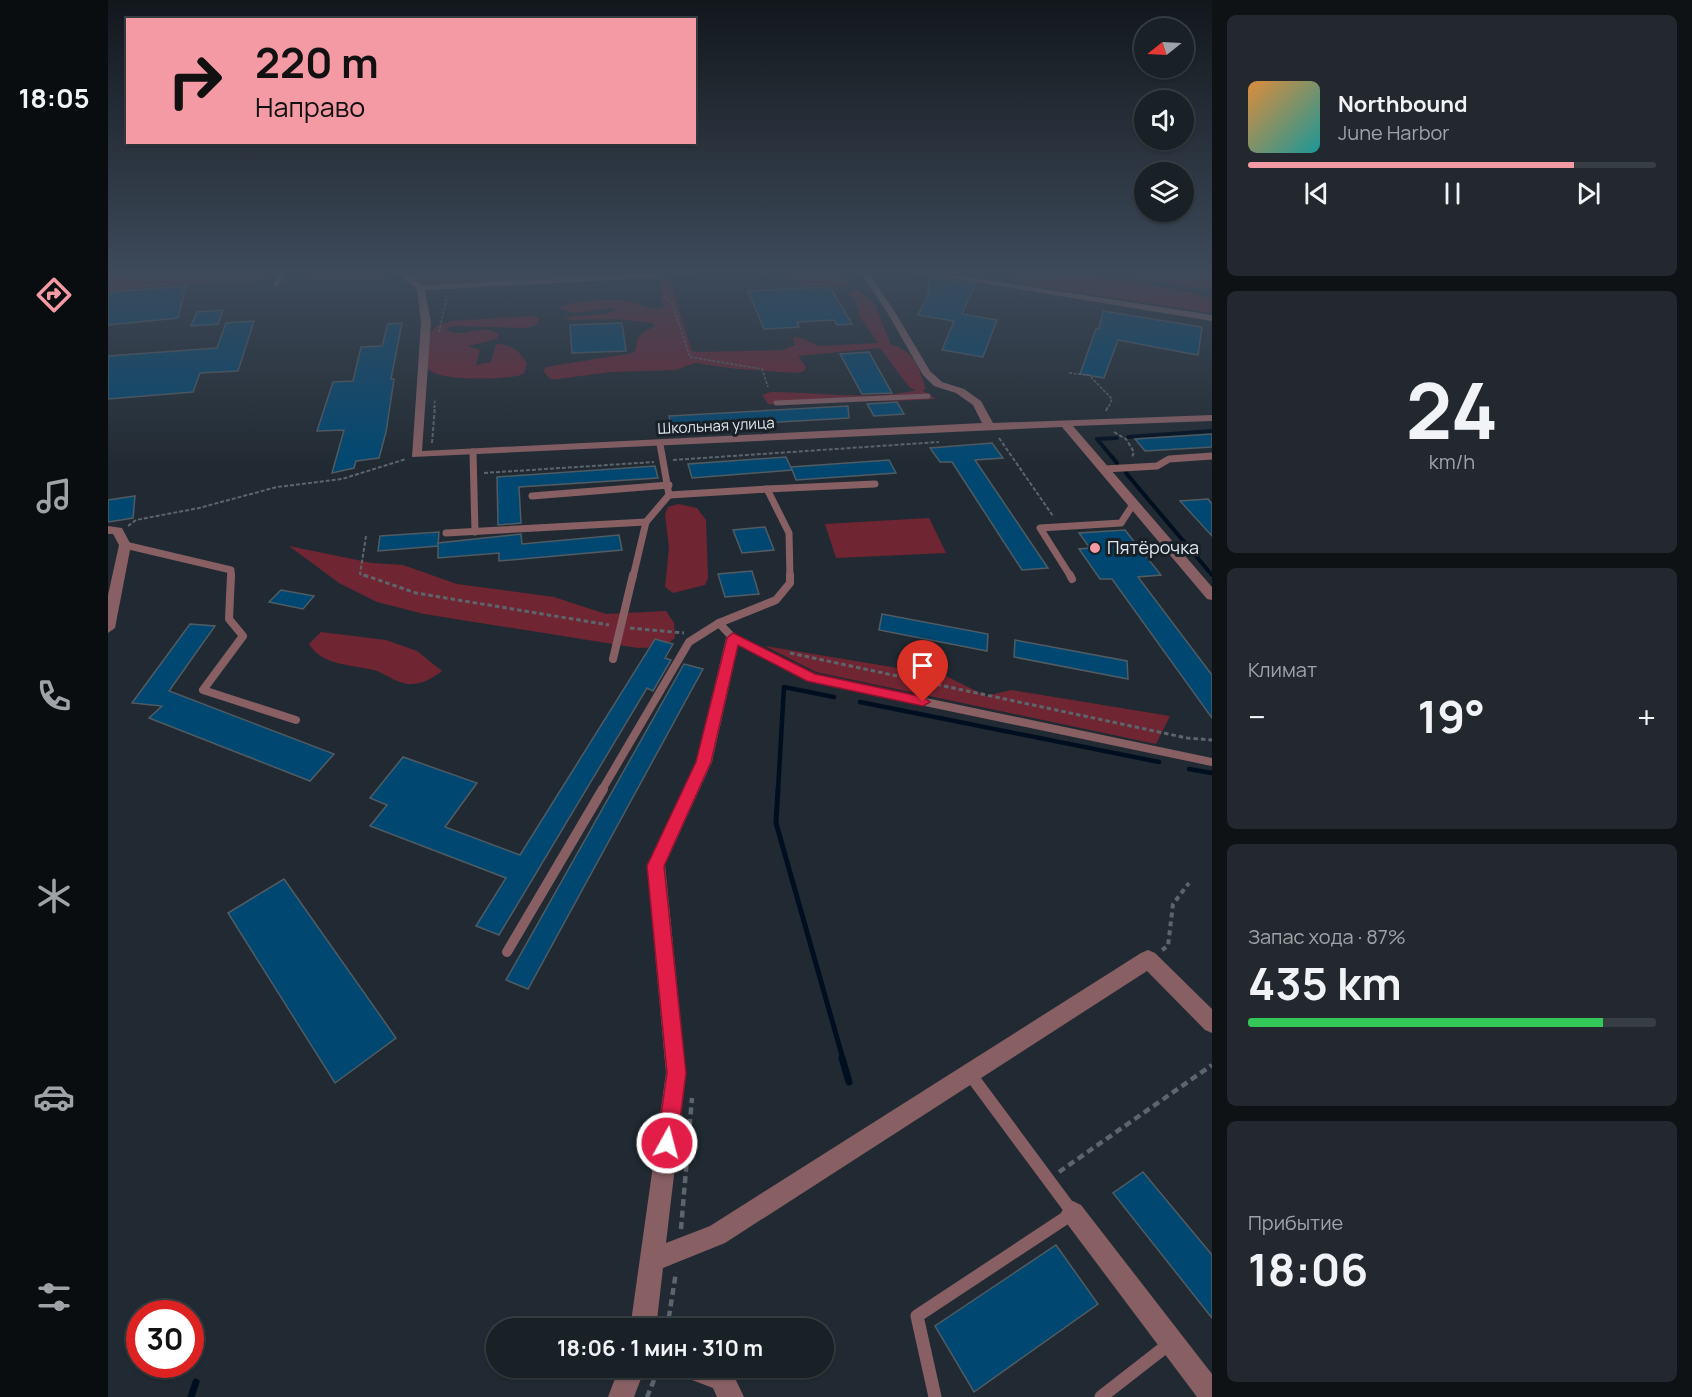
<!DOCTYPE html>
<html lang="ru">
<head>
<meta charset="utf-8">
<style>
  body { margin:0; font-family:Manrope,sans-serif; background:#22282e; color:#f1f3f6; height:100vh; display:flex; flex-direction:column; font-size:22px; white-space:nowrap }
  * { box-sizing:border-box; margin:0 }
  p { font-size:20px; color:#9fa3a7 }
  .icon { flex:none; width:33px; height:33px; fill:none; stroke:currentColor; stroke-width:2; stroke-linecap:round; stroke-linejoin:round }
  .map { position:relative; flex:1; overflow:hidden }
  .side { display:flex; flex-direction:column; gap:15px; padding:15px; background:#0e1215; width:480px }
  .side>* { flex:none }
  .hud { position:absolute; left:18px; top:18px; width:570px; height:126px; border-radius:0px; box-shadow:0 2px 4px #0004,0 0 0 2px #373e43; background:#f49aa4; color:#111; overflow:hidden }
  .needle { width:39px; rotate:252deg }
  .tools { position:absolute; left:1026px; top:18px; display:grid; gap:12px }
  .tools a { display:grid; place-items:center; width:60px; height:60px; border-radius:50%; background:#192026; box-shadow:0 2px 4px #0004,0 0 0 2px #373e43; font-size:30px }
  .speed { position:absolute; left:18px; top:1300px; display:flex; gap:12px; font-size:30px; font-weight:700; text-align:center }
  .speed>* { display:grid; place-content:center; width:78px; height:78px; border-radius:50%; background:#192026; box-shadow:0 2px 4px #0004,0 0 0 2px #373e43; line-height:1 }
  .speed .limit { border:9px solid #d22; background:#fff; color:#111 }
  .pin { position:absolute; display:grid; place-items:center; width:51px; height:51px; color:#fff; margin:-62px -26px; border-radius:50% 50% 50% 0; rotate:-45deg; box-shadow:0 0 6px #0007 }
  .pin .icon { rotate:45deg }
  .me { position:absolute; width:66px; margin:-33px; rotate:7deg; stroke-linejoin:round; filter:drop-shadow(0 0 4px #0008) }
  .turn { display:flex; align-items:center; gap:21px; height:126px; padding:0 30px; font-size:27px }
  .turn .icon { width:78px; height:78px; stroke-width:2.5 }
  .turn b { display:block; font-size:42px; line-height:51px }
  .big { font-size:45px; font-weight:700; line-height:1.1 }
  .side .card { flex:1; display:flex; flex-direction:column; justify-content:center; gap:9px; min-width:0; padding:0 21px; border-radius:9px; background:#22282e }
  .side .dial { align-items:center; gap:0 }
  .dial b { font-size:78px; line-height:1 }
  .song { display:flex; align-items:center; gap:18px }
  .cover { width:72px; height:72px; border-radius:9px; background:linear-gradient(135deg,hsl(30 70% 55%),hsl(180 70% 35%)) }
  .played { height:6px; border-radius:3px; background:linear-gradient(90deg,#f49aa4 80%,#373e43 80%) }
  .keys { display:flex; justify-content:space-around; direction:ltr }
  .heat { display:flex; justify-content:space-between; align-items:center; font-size:33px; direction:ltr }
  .charge { height:9px; border-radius:4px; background:linear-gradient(90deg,#34c759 87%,#373e43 0) }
  .trip { position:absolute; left:378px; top:1318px; width:348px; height:60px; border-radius:30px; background:#192026; box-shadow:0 2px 4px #0004,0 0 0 2px #373e43; font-weight:700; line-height:60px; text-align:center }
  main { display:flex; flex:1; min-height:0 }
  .tab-bar { display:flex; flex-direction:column; width:108px; justify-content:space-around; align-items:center; background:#0a0d0f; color:#9fa3a7 }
  .tab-bar .icon { width:42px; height:42px }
  .tab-bar .current { color:#f49aa4 }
  .tab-bar b { font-size:27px; color:#f1f3f6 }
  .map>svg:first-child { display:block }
</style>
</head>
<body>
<main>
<nav class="tab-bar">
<b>18:05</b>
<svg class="icon current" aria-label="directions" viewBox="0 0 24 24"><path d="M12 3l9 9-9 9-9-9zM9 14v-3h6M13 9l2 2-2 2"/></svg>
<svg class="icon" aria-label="music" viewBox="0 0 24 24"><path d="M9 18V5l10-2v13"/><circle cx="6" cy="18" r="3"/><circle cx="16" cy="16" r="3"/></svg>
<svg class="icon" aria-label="phone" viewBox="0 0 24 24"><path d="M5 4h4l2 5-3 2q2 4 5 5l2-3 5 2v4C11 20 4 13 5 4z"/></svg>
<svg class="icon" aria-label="climate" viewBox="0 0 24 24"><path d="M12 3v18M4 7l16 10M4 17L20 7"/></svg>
<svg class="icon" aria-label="car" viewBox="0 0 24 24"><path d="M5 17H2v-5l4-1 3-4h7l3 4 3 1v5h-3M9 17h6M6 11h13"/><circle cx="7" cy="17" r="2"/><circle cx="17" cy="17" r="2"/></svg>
<svg class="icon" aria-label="filters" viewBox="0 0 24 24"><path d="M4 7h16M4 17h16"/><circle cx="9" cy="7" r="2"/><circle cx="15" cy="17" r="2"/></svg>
</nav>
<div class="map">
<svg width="1104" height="1397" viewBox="0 0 1104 1397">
  <rect width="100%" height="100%" fill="#212a32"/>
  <g fill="#702532">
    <polygon points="36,272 160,272 161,276 143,282 88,282 0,291 0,275"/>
    <path d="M189 272H276L278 278C272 280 193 278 188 276Z"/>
    <polygon points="294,272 548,272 315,285"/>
    <polygon points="679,272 731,272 740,286 697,285"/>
    <path d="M905 272C971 272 1040 282 1104 298V313L913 284Z"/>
    <polygon points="987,272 1104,272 1104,290"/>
    <path d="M561 277 584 351 592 352 675 350 687 345 685 337 693 338 711 346 770 343 752 317 747 300 740 294 750 289 767 304 783 345C807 350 811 369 818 389L814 390 828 399C784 402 741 401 697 401 685 401 673 405 660 404L654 395 663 392C707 392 767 401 808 390L801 387 772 348 690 356 698 367 696 371 689 373 629 369 587 363 568 370 503 372 450 379H442L435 371 438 367 525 353 528 349C529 334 534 333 547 326L544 323 508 319 461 320 457 317 497 314 509 309 503 308 466 313 451 308C461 300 506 299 520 301 534 303 541 313 555 307L552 285 554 278Z"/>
    <path d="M424 316 431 318 429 325 416 328 344 326 338 329C352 341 375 321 391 335L389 339 360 346 372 350 368 365 383 362 388 344C404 344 412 351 419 364L416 373 410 376C391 379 333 382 320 369L319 336 329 326 343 321Z"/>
    <polygon points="570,504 589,508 598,520 600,578 597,585 565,593 557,587 561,548 557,514 560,507"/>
    <polygon points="821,518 838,553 728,558 717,524"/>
    <polygon points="181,546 264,563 295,565 349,584 446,597 498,614 558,611 566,623 567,638 555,647 530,648 316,614 269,602 231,583"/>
    <path d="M213 632 278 640 309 651 334 671C323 679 314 685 300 684 289 683 279 675 269 671 245 664 215 667 201 644Z"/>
    <polygon points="657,646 838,676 878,696 903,690 1062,716 1048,744 708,672"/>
  </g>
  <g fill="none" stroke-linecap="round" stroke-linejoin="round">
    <g stroke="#000f20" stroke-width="4">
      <polyline points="1020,437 1104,431"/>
      <polyline points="1009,438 989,439 1009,463"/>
      <polyline points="1018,473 1104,575"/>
    </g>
    <g stroke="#000f20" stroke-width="4.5">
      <polyline points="752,702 1051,762"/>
      <polyline points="1081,769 1104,773"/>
      <polyline points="670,790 676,687 726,697"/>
    </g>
    <polyline stroke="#000f20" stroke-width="5" points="670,789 668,823 735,1059"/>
    <g stroke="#000f20" stroke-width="7">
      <polyline points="734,1058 741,1082"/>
      <polyline points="83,1397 88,1382"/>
    </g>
  </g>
  <g fill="#004872" stroke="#505b63" stroke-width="1.5">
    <polygon points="821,277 867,284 854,314 889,320 875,357 834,350 846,321 810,315 822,291 820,291"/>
    <polygon points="78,286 70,318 0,325 0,292"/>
    <polygon points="722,287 744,324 729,325 726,320 689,322 691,327 656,329 640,291"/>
    <polygon points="115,310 110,324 83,326 89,312"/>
    <polygon points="995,311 1094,327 1090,355 1010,340 996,378 972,374 988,329 991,329"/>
    <polygon points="146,321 130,371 92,373 85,392 0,399 0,356 109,348 118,323"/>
    <polygon points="294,323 283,379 286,379 278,432 271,458 248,461 246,468 224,473 236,430 209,431 225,382 245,381 253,347 274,346 280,324"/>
    <polygon points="514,323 518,351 464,353 462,325"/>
    <polygon points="761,352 784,393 754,394 732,354"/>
    <polygon points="789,402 796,414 766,416 759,404"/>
    <polygon points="740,406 741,418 564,428 561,416"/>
    <polygon points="1104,434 1104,447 1037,451 1027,439"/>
    <polygon points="884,443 895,458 867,460 940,568 914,570 844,462 832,462 822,448"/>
    <polygon points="678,457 684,470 584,478 580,464"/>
    <polygon points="781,460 788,473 688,480 683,467"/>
    <polygon points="547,466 550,478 411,487 413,523 390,525 389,477"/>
    <polygon points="27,496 25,518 0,522 0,500"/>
    <polygon points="1100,499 1104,504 1104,536 1072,501"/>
    <polygon points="657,527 666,550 634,553 625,530"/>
    <polygon points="1017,530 1053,575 1030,577 1104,675 1104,718 1004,579 992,579 971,549 982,548 971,533"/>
    <polygon points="331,532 330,546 270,551 272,536"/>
    <polygon points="413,534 414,544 511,535 514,550 391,561 391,553 330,558 330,543"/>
    <polygon points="644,571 651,594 617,597 610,574"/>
    <polygon points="173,590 206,596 195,609 161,602"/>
    <polygon points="774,614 880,634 879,651 771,630"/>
    <polygon points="82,624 107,626 61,691 226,754 202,781 41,718 54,706 24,703"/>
    <polygon points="547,639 565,644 557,658 563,660 545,691 539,688 391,935 368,926 398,878 262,826 279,805 262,798 295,757 369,783 337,827 412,855"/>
    <polygon points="907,640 1019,661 1020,679 906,657"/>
    <polygon points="576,664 595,669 420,989 398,980"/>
    <polygon points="176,879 288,1038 227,1083 120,913"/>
    <polygon points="1035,1172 1104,1255 1104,1318 1005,1193"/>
    <polygon points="948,1245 990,1304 866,1392 827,1326"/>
  </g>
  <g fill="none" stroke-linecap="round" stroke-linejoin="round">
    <g stroke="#5d656c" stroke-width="1.5" stroke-dasharray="3 1.5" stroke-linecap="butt">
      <polyline points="560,274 585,272"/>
      <polyline points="556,297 564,302 582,357 654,369 660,387"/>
      <polyline points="331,332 339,296"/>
      <polyline points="961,373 981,375 1004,399 1000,408"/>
      <polyline points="326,408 327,399"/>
    </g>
    <g stroke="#5d656c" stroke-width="2" stroke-dasharray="4 2" stroke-linecap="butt">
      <polyline points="998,411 1000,406"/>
      <polyline points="1006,432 1018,439 1026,452 1024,457"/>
      <polyline points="891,438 945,516"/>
      <polyline points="324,443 327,406"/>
      <polyline points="565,460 831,442"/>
      <polyline points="376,473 546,462"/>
      <polyline points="20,526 28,520 91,508 169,487 234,479 298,459"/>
      <polyline points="258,536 252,574 260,577"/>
    </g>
    <g stroke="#5d656c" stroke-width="3" stroke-dasharray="4.5 3" stroke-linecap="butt">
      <polyline points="256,575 308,593 501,625"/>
      <polyline points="522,628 576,633"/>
      <polyline points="682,653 1079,738 1104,740"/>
    </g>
    <polyline stroke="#5d656c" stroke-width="4" stroke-dasharray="5 4" stroke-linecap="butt" points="1054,950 1060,946 1065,904 1081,883"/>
    <g stroke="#5d656c" stroke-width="4.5" stroke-dasharray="7 4.5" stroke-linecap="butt">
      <polyline points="951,1172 1104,1065"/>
      <polyline points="573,1229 584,1098"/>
      <polyline points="559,1329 568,1272"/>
      <polyline points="539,1397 551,1368"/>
    </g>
    <g stroke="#885f63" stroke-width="5">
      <polyline points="168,284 175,272"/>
      <polyline points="313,288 550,275"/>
      <polyline points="668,403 820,396"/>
    </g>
    <g stroke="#885f63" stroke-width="7">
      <polyline points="552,444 561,495 659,489 681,533 682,577"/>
      <polyline points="365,452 367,532"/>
      <polyline points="997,469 1049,466 1061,459 1104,456"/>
      <polyline points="659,489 767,484"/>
      <polyline points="424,496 561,485"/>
      <polyline points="338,533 538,522"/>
      <polyline points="17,545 123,570 123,577"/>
      <polyline points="525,577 538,522 561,495"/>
      <polyline points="963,577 932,528 1013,523 1026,503"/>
    </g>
    <g stroke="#885f63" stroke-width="8">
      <polyline points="123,575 121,619 135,636 95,690 188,720"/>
      <polyline points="682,575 682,583 668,600 611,623 625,638 703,678 1104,762"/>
      <polyline points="962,575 964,579"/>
      <polyline points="505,659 525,575"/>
      <polyline points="494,790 581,642 611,623"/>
    </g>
    <polyline stroke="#885f63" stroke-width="10" points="399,952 495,789"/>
    <g stroke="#885f63" stroke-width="13">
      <polyline points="827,1397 809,1316 965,1213 862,1074"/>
      <polyline points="993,1397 1061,1344"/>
    </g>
    <g fill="#885f63" fill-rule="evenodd">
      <polygon points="287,272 297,272 316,286 323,322 314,451 874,423 865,405 848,393 826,386 815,375 779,312 752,272 760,272 787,312 822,371 834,382 856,389 873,401 885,423 1104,415 1104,421 965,426 1104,587 1104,600 1099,599 954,427 304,457 313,322 309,289"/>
      <polygon points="806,272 828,272 1104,315 1104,321"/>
      <polygon points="0,526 14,528 23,545 7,628 0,633 0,595 11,545 5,534 0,534"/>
      <polygon points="625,633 632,638 604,762 557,865 578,1073 558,1243 602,1226 1033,953 1040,950 1047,953 1104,1009 1104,1033 1097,1030 1039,971 617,1243 555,1268 548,1329 522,1329 558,1073 539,865 588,762 618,638"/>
      <polygon points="965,1201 973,1205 1104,1374 1104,1397 1089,1397 957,1221 953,1213 957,1205"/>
      <polygon points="511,1368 537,1368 526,1397 500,1397"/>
      <polygon points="572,1368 623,1370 636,1397 609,1397 605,1388 576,1377"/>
    </g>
  </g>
  <linearGradient id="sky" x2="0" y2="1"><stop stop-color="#12171c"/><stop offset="0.58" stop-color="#3d4a5a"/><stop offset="1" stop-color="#3d4a5a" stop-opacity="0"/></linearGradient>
  <rect width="1104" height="468" fill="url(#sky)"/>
  <polygon fill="#e11d48" stroke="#92132f" stroke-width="1.5" points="625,633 707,674 815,697 822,702 815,706 699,681 630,645 603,762 556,866 578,1073 569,1143 566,1150 559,1153 552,1150 549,1143 559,1073 539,866 588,762 619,638"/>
  <circle fill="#f49aa4" stroke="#182128" stroke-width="2" cx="987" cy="548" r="6"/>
  <g text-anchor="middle" stroke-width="6" stroke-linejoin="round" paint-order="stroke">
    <g font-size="15" fill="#e1e7ec" stroke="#182128">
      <text transform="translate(608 426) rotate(-3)" y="5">Школьная улица</text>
    </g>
    <g font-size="18" fill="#e1e7ec" stroke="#182128" text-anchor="start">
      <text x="999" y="554">Пятёрочка</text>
    </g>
  </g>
</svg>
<div class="tools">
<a><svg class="needle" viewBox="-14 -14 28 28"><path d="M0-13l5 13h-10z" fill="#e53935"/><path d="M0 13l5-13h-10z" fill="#9fa3a7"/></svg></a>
<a><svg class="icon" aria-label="sound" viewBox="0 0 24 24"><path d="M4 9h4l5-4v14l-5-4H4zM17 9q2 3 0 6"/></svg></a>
<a><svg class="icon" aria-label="layers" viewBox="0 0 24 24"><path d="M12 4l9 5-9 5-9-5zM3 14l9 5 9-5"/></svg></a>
</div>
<div class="speed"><div class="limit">30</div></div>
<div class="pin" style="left:815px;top:702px;background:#d93025"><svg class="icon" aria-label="arrive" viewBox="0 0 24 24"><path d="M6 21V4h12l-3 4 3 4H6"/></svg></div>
<svg class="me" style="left:559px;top:1143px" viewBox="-20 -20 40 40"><circle r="17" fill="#e11d48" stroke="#fff" stroke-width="3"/><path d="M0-11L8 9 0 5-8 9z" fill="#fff"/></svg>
<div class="trip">18:06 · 1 мин · 310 m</div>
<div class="hud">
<div class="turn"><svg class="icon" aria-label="right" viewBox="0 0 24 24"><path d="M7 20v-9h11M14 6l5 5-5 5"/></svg><div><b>220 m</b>Направо</div></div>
</div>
</div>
<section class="side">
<div class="card">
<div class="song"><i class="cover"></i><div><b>Northbound</b><p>June Harbor</p></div></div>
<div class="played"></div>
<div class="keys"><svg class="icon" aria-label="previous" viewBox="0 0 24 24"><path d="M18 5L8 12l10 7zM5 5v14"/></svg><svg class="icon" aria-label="pause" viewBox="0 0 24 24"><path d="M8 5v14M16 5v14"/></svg><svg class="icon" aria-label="next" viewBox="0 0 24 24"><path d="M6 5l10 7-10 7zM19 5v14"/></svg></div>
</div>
<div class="card dial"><b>24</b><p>km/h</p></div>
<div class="card"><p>Климат</p>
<div class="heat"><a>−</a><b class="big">19°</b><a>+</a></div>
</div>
<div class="card"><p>Запас хода · 87%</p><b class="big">435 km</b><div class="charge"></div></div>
<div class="card"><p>Прибытие</p><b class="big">18:06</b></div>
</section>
</main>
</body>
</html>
